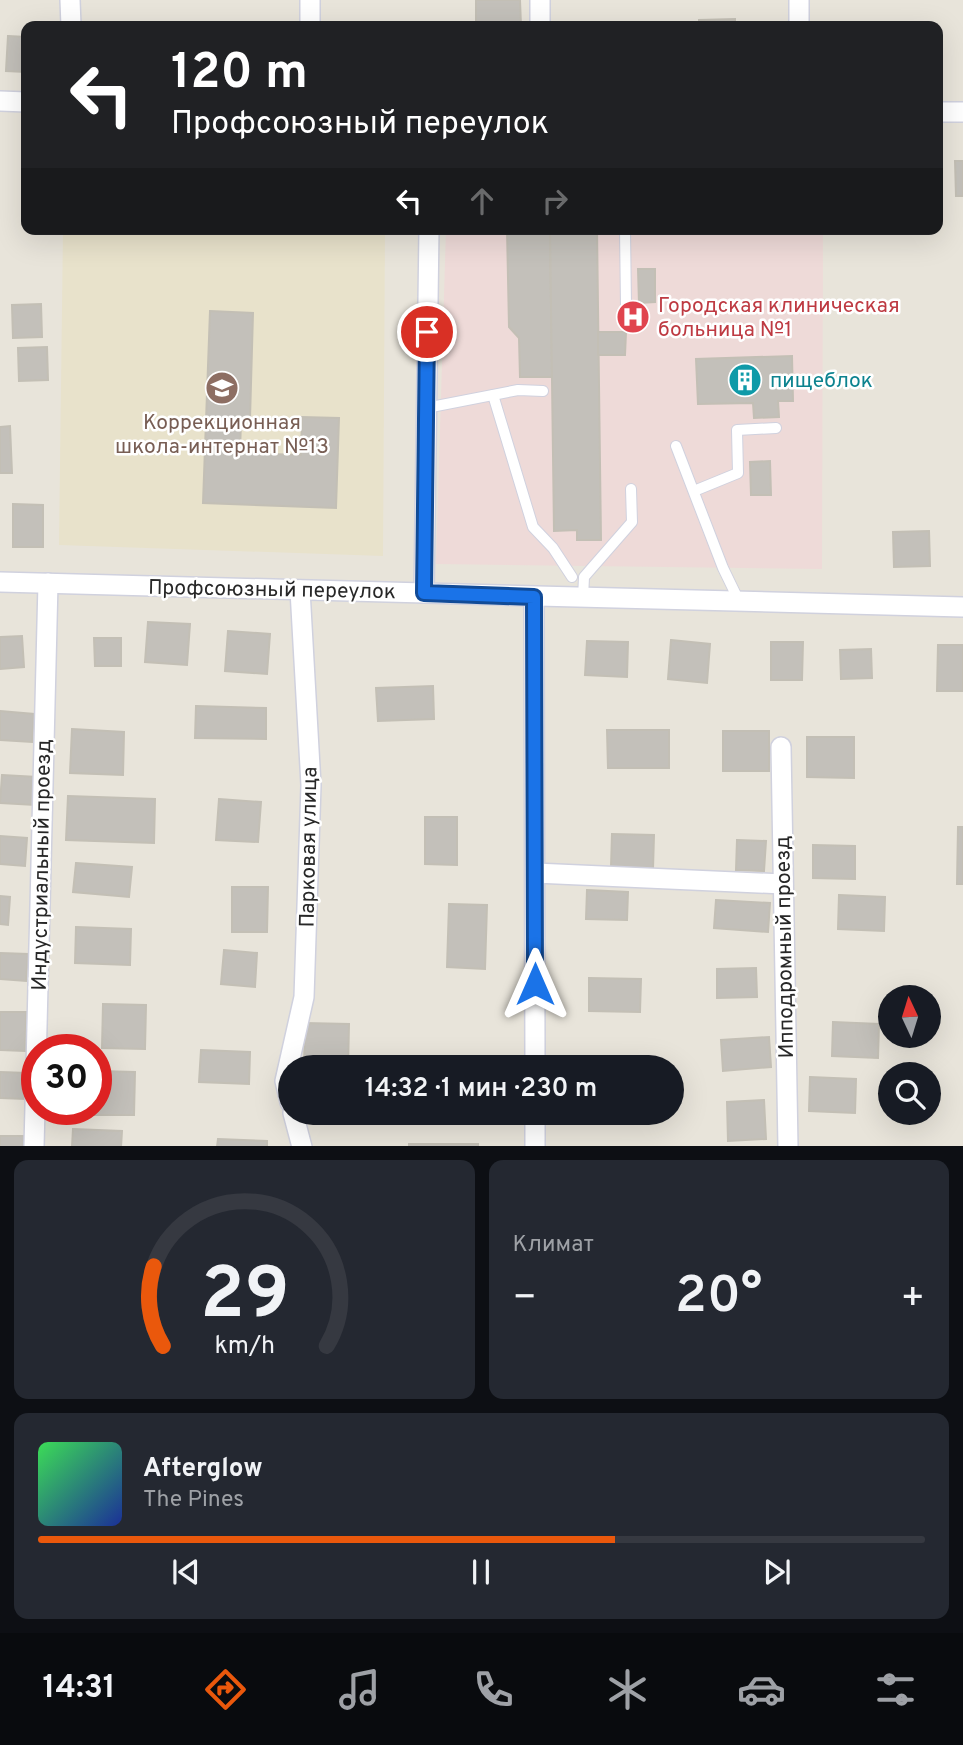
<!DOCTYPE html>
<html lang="ru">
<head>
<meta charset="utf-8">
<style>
  body { margin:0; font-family:Overpass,sans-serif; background:#242831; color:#f1f3f6; height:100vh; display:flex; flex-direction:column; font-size:26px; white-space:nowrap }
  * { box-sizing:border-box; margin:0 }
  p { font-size:23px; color:#9ea1a6 }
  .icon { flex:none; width:38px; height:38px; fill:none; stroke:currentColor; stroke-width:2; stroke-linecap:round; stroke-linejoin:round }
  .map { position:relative; height:1146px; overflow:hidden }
  .panel { display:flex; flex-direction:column; gap:14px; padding:14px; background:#0d0f14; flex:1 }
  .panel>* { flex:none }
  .hud { position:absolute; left:21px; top:21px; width:922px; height:214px; border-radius:14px; box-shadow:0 7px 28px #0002; background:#202124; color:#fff; overflow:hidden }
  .needle { width:46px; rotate:356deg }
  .fabs { position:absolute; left:878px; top:985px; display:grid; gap:14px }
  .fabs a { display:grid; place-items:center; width:63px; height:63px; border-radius:50%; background:#171b24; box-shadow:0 7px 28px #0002; font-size:35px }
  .speed { position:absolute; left:21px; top:1034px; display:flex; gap:14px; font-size:35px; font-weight:700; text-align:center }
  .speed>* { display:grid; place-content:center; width:91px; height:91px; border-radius:50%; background:#171b24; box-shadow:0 7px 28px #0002; line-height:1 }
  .speed .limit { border:10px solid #d22; background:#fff; color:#111 }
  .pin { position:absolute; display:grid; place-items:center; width:60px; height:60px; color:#fff; margin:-30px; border:4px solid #fff; border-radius:50%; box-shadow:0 2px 7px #0007 }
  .me { position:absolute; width:77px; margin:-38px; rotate:0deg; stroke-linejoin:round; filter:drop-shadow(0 0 5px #0008) }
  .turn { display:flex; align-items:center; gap:24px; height:147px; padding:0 35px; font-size:32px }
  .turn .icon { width:91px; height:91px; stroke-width:2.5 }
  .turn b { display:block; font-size:49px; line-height:60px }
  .lanes { display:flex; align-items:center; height:66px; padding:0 35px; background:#0003; justify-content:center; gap:35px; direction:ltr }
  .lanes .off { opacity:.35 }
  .big { font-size:52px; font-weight:600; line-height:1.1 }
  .panel .card { flex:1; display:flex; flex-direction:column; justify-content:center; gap:10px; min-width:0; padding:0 24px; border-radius:14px; background:#242831 }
  .panel .dial { align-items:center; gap:0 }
  .dial svg { height:182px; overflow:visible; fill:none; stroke:#363941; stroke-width:7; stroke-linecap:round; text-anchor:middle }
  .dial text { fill:#f1f3f6; stroke:none }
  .song { display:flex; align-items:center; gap:21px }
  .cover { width:84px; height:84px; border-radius:10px; background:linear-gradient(135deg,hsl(130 70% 55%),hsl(230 70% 35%)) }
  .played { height:7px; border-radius:4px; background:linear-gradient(90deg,#ea580c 65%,#363941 65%) }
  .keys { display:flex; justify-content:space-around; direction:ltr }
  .heat { display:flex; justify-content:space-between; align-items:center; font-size:38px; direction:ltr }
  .panel .tiles { flex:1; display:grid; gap:14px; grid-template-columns:1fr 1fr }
  .card:last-child { grid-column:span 2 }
  .trip { position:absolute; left:278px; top:1055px; width:406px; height:70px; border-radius:35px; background:#171b24; box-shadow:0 7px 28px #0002; font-weight:600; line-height:70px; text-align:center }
  .menu { display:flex; height:112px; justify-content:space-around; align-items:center; background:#090b0e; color:#9ea1a6 }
  .menu .icon { width:49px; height:49px }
  .menu .on { color:#ea580c }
  .menu b { font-size:32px; color:#f1f3f6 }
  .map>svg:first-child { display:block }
</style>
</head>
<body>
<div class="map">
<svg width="963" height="1147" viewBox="0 0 963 1147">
  <rect width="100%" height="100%" fill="#e8e4da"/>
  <polygon fill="#e8e2cb" points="63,229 385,230 383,556 59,545"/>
  <polygon fill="#eedad8" points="446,229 823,229 822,569 436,564"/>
  <g fill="#c3c0ba" stroke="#c3bfb5" stroke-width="2">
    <polygon points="476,0 520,0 521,26 476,26"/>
    <polygon points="735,19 735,26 699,26 699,20"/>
    <polygon points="8,36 26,37 26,72 6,71"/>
    <polygon points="955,161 963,161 963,196 956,196"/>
    <polygon points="507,229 550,229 552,377 520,377 519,338 509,327"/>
    <polygon points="550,229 597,229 601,540 577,540 577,530 554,531"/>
    <polygon points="638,269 655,269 655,302 639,303"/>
    <polygon points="41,304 42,337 13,338 12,305"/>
    <polygon points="210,311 253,313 250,419 241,419 240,453 301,455 302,417 339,418 336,508 203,503"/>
    <polygon points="598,332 626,332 625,355 598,355"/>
    <polygon points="47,347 48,380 19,381 18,348"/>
    <polygon points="792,356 793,401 778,401 779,417 754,418 753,403 698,404 696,359"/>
    <polygon points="10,426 12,473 0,473 0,427"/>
    <polygon points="770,461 771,495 751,495 750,462"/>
    <polygon points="13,504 43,505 43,547 13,547"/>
    <polygon points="929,531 930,566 894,567 893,532"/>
    <polygon points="148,622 190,624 187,665 145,662"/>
    <polygon points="228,631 270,634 267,674 225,671"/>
    <polygon points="22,636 24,667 0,669 0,637"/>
    <polygon points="94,638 121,638 121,666 95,666"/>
    <polygon points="671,640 710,644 707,683 668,679"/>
    <polygon points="587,641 628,642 627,677 585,675"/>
    <polygon points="771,642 803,642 802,680 771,680"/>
    <polygon points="938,645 963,645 963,691 937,691"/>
    <polygon points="871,649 872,678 841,679 840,650"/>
    <polygon points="433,686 434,719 378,721 376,688"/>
    <polygon points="196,706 266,708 266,739 195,738"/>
    <polygon points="0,711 34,714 32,742 0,740"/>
    <polygon points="72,729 124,732 123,775 70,773"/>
    <polygon points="607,730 669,730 669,768 608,768"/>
    <rect x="723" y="731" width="46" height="40"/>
    <polygon points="807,737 854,737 854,778 807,777"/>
    <polygon points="2,775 37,777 35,805 0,803"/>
    <polygon points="68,796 155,799 154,843 66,840"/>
    <polygon points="219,799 261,802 258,842 216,840"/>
    <polygon points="425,817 457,817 457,865 425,864"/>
    <polygon points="958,827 963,827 963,884 957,884"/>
    <polygon points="612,834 654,835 653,869 611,867"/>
    <polygon points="0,836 27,838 25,866 0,864"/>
    <polygon points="737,840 766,841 764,871 736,870"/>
    <polygon points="813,845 855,846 855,879 813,878"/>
    <polygon points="76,863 132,867 129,897 73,892"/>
    <polygon points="232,887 268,887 267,932 232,932"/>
    <polygon points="587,890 628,892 627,920 586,919"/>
    <polygon points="839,895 885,897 884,931 838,929"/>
    <polygon points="0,896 10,897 8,925 0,924"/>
    <polygon points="716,900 770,903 768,932 714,928"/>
    <polygon points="449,904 487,905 485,969 447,967"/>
    <polygon points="76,927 131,929 130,965 75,963"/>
    <polygon points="224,950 257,953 255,987 221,984"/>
    <polygon points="0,953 28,954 26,981 0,979"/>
    <polygon points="756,968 757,997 717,998 717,969"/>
    <polygon points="589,978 641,979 640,1012 589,1011"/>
    <polygon points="103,1004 146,1005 145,1049 102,1048"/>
    <polygon points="0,1012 26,1012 25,1051 0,1050"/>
    <polygon points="833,1022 879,1024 878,1058 832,1056"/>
    <polygon points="305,1023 349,1024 348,1068 304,1068"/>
    <polygon points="769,1037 771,1067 723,1071 721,1040"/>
    <polygon points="201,1050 250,1052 249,1084 199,1082"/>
    <polygon points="582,1060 623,1062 623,1068 582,1068"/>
    <polygon points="96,1071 135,1072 134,1115 91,1115 91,1110 96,1110"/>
    <polygon points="0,1072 27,1073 26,1099 0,1098"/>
    <polygon points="810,1077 856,1079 855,1113 809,1111"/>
    <polygon points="764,1100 766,1139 728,1141 727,1102"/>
    <polygon points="442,1113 489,1113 489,1117"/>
    <polygon points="73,1129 122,1131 121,1147 72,1147"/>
    <rect x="0" y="1136" width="30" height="11"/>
    <polygon points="218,1139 267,1141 267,1147 217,1147"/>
    <rect x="409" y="1144" width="69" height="3"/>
  </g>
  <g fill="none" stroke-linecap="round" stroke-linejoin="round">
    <defs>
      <g id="lane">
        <polyline points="625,229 626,307"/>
        <polyline points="493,395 533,527 553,548 572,577"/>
        <polyline points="426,408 518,390 543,391"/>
        <polyline points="676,446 723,568 739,601"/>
        <polyline points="694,491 738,473 737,430 776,428"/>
        <polyline points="583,598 584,577 632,522 631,489"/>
      </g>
      <g id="street">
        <polyline points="70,0 71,26"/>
        <polyline points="310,0 310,26"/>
        <polyline points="540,0 540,26"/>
        <polyline points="799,0 799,26"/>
        <polyline points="0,101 26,102"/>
        <polyline points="938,112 963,112"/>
        <polyline points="0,582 963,607"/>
        <polyline points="424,593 429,229"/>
        <polyline points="534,597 535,1068"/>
        <polyline points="781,747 788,1147"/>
        <polyline points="535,873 783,884"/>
        <polyline points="290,1102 285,1081 304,997 311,785 300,590"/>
        <polyline points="293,1113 302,1147"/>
        <polyline points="535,1113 535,1147"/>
        <polyline points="34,1147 48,583"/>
      </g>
    </defs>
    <use href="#lane" stroke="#d0d1de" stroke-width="12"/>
    <use href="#street" stroke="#d0d1de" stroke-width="22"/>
    <use href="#lane" stroke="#fff" stroke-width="10"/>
    <use href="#street" stroke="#fff" stroke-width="19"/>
  </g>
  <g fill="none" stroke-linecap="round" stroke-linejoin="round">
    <defs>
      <polyline id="route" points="427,332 424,593 534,597 535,984"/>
    </defs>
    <use href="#route" stroke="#114b97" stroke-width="18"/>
    <use href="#route" stroke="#1a73e8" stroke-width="12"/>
  </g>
  <defs>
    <symbol id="hospital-disc" viewBox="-11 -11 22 22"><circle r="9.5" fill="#e0444e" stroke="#fff"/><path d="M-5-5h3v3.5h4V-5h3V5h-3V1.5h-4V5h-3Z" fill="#fff"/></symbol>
    <symbol id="building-disc" viewBox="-11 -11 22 22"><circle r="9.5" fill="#0f9aa8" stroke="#fff"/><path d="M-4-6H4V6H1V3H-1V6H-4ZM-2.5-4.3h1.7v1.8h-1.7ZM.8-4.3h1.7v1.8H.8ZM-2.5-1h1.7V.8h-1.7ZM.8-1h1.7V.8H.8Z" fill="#fff"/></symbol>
    <symbol id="school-disc" viewBox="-11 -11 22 22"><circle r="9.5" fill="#8d6e63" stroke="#fff"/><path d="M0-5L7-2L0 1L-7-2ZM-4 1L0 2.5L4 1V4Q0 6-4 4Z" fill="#fff"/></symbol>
  </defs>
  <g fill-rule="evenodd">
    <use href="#hospital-disc" x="614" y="298" width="38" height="38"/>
    <use href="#building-disc" x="726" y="361" width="38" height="38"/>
    <use href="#school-disc" x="203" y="369" width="38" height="38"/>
  </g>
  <g text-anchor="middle" stroke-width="5" stroke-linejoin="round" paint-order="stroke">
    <g font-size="21" fill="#be3a42" stroke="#fff" text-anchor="start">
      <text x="658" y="312">Городская клиническая<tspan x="658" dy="24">больница №1</tspan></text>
    </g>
    <g font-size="21" fill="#0d838f" stroke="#fff" text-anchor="start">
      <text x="770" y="387">пищеблок</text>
    </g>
    <g font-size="21" fill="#785e54" stroke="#fff">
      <text x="222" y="429">Коррекционная<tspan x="222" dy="24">школа-интернат №13</tspan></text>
    </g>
    <g font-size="21" fill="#272727" stroke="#fff">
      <text transform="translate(272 589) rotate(1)" y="7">Профсоюзный переулок</text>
      <text transform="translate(308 847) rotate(-89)" y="7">Парковая улица</text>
      <text transform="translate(41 865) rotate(-89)" y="7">Индустриальный проезд</text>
      <text transform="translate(784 947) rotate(-91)" y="7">Ипподромный проезд</text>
    </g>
  </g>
</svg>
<div class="fabs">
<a><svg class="needle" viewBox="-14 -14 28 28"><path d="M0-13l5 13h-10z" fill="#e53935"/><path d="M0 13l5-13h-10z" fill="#9ea1a6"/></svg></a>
<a><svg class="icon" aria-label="search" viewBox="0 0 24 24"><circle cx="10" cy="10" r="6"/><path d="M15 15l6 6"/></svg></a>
</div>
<div class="speed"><div class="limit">30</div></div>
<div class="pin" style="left:427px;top:332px;background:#d93025"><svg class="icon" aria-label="arrive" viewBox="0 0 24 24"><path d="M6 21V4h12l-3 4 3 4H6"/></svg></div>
<svg class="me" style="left:535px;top:984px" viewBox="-20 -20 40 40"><path d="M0-17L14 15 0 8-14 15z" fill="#1a73e8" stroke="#fff" stroke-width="4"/></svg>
<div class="trip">14:32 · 1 мин · 230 m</div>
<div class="hud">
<div class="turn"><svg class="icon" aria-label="left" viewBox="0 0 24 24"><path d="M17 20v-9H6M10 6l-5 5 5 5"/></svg><div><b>120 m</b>Профсоюзный переулок</div></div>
<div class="lanes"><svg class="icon" aria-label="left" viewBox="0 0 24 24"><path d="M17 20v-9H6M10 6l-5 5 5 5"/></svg><svg class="icon off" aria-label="ahead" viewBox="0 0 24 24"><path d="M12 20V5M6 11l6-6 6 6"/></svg><svg class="icon off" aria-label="right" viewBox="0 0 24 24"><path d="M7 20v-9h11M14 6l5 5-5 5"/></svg></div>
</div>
</div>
<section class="panel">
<div class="tiles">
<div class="card dial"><svg viewBox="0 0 100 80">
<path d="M14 69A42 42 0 1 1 86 69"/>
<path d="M14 69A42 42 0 0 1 10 34" stroke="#ea580c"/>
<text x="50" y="56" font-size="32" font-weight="700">29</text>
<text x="50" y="72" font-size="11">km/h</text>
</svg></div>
<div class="card"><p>Климат</p>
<div class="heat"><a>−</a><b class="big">20°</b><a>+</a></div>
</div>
<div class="card">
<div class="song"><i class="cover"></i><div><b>Afterglow</b><p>The Pines</p></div></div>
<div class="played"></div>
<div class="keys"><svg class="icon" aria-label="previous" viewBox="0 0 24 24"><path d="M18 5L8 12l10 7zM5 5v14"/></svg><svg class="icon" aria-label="pause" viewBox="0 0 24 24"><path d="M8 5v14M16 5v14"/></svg><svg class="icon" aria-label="next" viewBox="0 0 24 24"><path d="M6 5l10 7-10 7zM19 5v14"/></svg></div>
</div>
</div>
</section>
<nav class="menu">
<b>14:31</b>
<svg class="icon on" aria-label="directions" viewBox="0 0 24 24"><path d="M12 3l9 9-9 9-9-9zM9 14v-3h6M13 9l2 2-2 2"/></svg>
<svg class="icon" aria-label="music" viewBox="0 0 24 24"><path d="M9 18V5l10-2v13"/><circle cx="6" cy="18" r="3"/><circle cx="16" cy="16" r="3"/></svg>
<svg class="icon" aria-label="phone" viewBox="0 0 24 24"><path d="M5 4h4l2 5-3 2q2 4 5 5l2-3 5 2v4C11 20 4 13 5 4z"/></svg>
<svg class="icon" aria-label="climate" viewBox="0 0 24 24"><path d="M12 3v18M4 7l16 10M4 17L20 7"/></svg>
<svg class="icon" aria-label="car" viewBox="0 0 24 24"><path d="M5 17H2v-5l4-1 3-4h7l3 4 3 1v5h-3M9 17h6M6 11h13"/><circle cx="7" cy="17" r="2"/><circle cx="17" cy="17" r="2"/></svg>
<svg class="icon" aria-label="filters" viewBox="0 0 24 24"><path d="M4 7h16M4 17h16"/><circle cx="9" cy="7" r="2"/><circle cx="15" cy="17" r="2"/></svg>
</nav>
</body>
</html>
